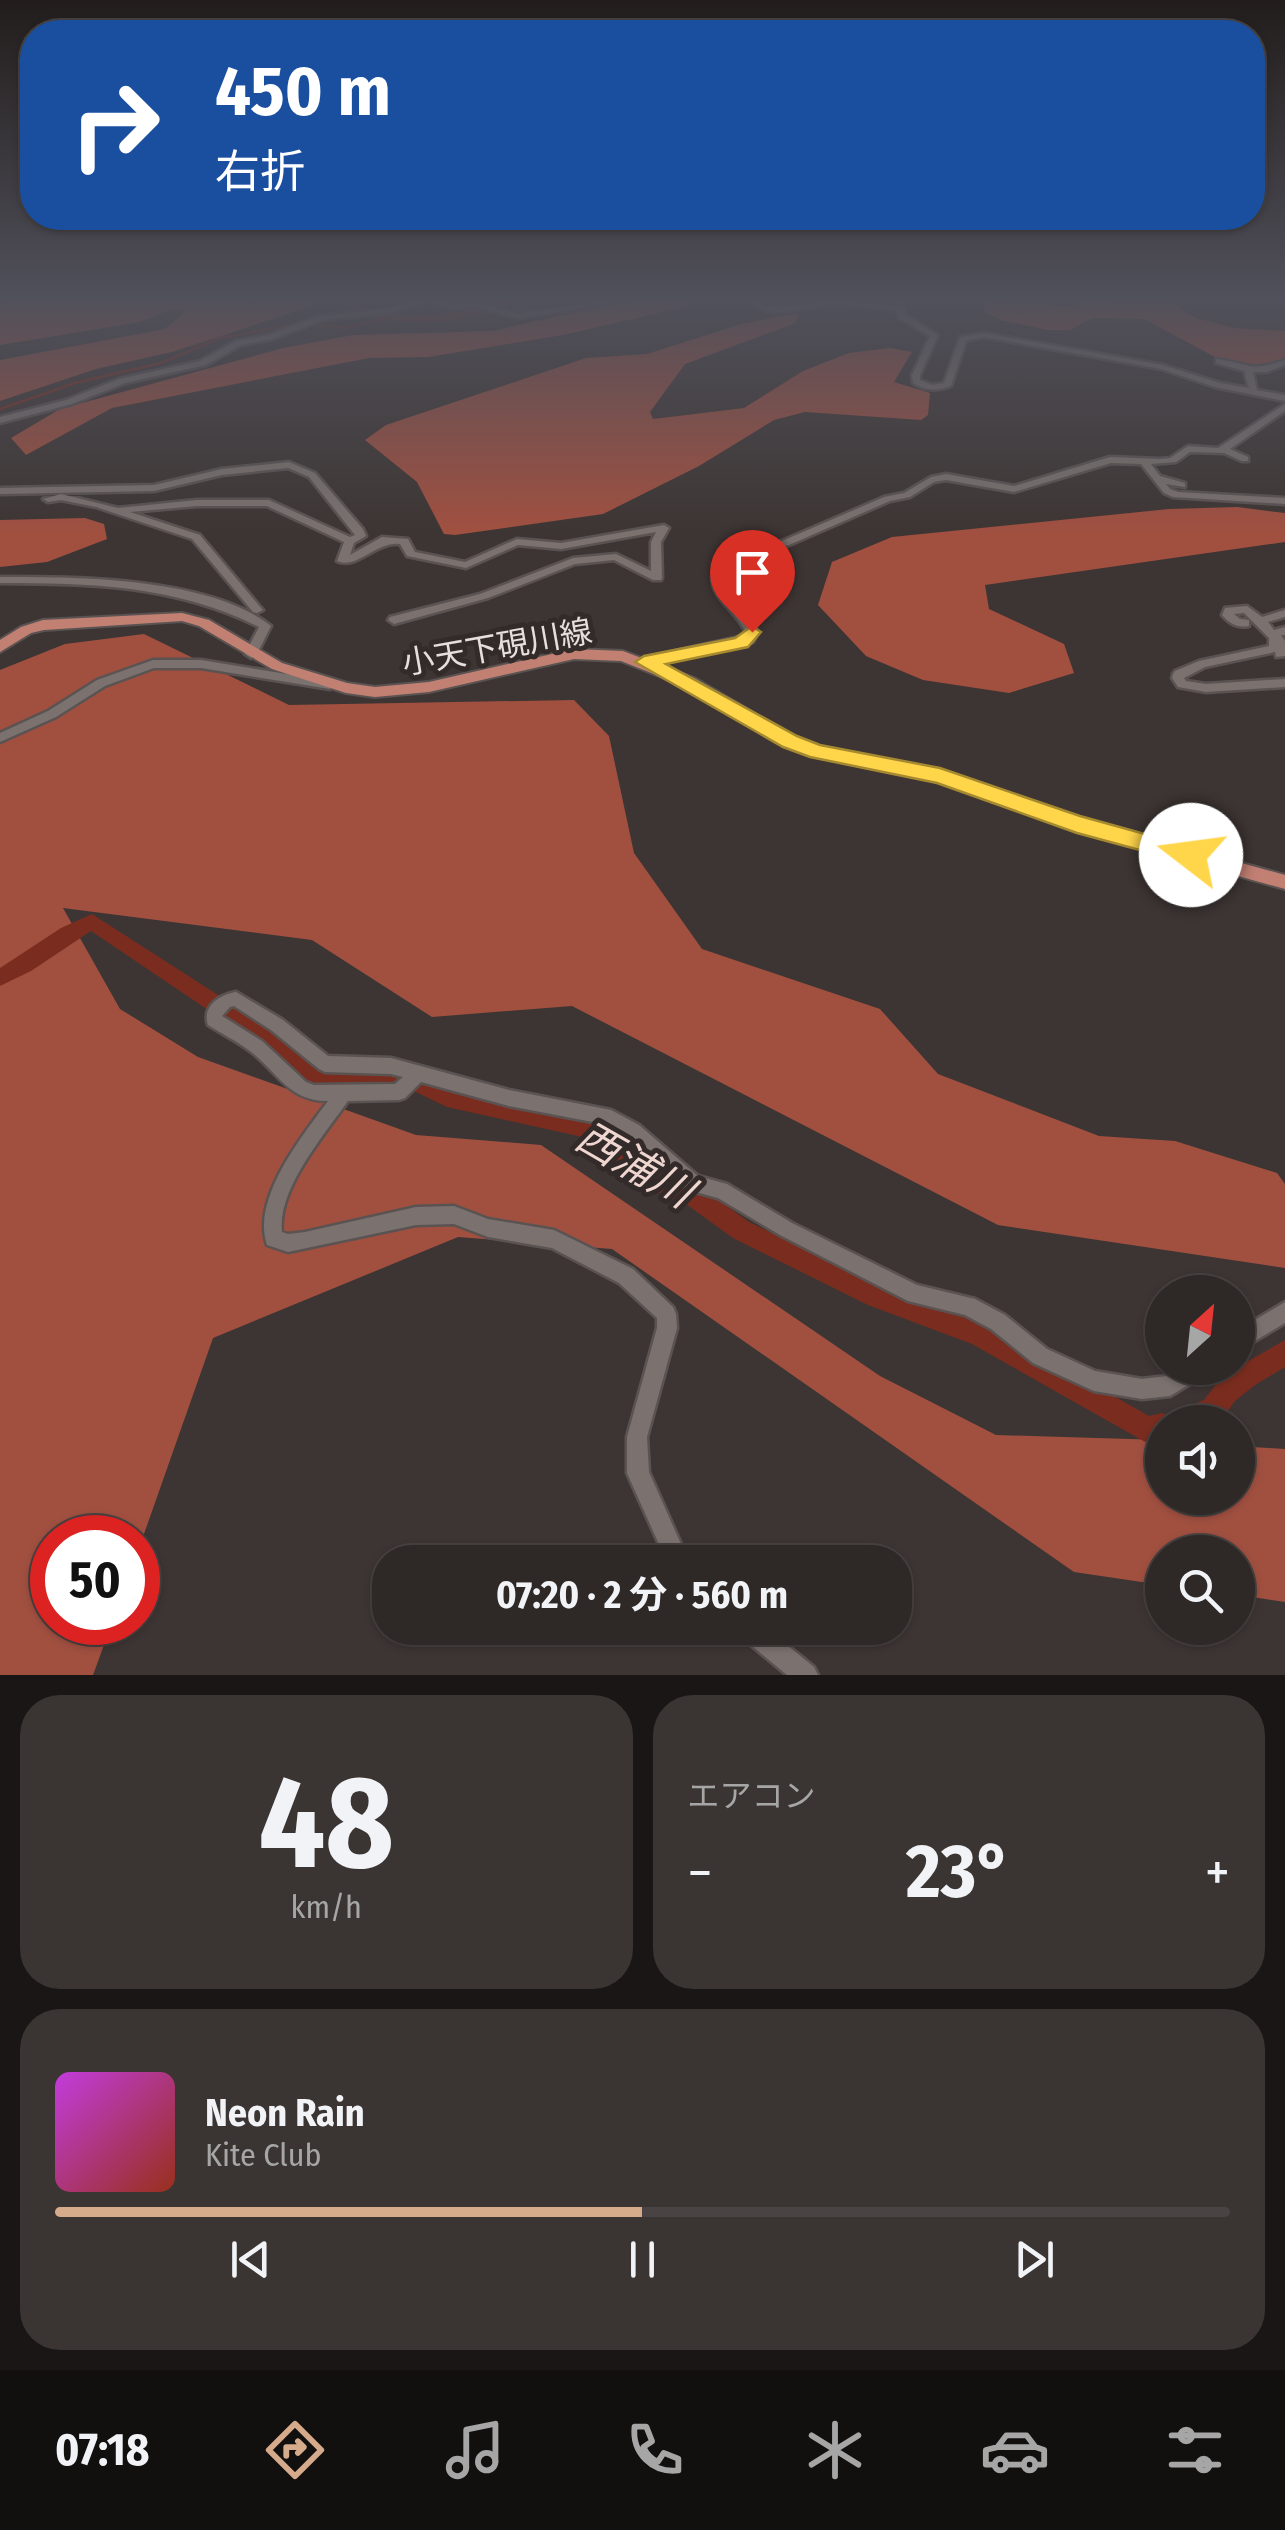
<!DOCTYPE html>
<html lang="ja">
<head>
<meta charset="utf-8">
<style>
  body { margin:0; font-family:"Fira Sans Condensed","Noto Sans JP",sans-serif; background:#3a3432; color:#f1f3f6; height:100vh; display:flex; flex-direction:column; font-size:38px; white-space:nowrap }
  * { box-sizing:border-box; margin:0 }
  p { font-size:32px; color:#a7a6a7 }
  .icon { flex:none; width:55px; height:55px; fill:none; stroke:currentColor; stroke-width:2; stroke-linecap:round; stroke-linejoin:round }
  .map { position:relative; height:1675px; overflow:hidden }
  .panel { display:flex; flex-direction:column; gap:20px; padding:20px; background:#191615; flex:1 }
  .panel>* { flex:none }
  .guide { position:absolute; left:20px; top:20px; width:1245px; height:210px; border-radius:40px; box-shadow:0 2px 8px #0004,0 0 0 2px #494443; background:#1a4fa0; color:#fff; overflow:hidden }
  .needle { width:65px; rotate:27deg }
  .controls { position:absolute; left:1145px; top:1275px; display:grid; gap:20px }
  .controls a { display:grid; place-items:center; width:110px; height:110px; border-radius:50%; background:#2e2826; box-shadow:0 2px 8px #0004,0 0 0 2px #494443; font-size:50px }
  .speed { position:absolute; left:30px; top:1515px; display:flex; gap:20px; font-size:50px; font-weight:700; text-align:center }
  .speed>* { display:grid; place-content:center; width:130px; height:130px; border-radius:50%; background:#2e2826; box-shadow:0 2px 8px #0004,0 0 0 2px #494443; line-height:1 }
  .speed .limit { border:15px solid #d22; background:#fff; color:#111 }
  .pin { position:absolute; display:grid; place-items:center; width:85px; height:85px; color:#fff; margin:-102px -42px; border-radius:50% 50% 50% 0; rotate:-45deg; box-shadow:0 0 10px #0007 }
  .pin .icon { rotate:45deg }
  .me { position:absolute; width:110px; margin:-55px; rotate:285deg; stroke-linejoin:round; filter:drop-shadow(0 0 8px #0008) }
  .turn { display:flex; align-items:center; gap:35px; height:210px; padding:0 30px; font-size:45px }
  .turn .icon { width:130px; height:130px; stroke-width:2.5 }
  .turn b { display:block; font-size:70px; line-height:85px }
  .big { font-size:75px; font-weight:700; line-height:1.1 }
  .panel .widget { flex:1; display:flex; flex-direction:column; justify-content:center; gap:15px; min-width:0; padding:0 35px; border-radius:40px; background:#3a3432 }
  .panel .dial { align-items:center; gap:0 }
  .dial b { font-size:130px; line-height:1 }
  .song { display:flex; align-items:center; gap:30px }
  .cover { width:120px; height:120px; border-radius:15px; background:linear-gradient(135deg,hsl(290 70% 55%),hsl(10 70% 35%)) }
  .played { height:10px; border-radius:5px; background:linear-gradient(90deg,#d6ab8b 50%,#494443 50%) }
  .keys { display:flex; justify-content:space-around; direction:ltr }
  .heat { display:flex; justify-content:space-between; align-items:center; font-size:55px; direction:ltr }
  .panel .tiles { flex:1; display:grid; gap:20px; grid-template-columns:1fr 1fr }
  .widget:last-child { grid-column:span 2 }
  .trip { position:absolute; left:372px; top:1545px; width:540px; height:100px; border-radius:40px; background:#2e2826; box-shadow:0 2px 8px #0004,0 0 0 2px #494443; font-weight:700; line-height:100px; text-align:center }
  .tabs { display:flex; height:160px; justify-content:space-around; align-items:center; background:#12100f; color:#a7a6a7 }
  .tabs .icon { width:70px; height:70px }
  .tabs .selected { color:#d6ab8b }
  .tabs b { font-size:45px; color:#f1f3f6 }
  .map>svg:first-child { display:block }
</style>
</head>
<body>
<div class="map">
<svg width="1285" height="1675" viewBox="0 0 1285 1675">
  <rect width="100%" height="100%" fill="#3d3533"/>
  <g fill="#a15040">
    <polygon points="14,300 315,300 315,305 172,352 96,369 0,401 0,360 165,329 185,311 169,310 140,322 0,345 0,303"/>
    <polygon points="655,300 694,300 689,306 563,335 428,357 369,358 112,408 26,455 11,438 60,409 283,348 353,335 493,331 616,303"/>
    <polygon points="982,300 1077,307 1080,300 1172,303 1196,318 1234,328 1285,331 1285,359 1258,368 1215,357 1144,319 1092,318 1070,330 1048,330 1000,320 985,311"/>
    <polygon points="798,313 796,323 685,364 650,412 653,419 744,408 803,371 849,353 890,348 912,352 894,382 930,393 928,415 921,420 805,412 774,420 699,466 603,514 455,535 444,534 417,482 365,440 386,425 586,358 647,354 741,324"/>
    <polygon points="1237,507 1285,513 1285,542 985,585 989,609 1064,644 1074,673 1009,693 923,680 866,656 818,605 832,562 892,537 1169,509"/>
    <polygon points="85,518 104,524 107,539 47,562 0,567 0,520"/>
    <polygon points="144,634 289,705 574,700 609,736 634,853 702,949 880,1009 938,1074 1099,1136 1175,1141 1277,1173 1285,1184 1285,1268 998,1225 572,1006 432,1017 312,940 63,908 120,1009 198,1057 416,1135 541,1145 880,1376 996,1435 1162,1440 1162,1498 1238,1498 1238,1446 1285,1449 1285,1602 1238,1595 1238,1552 1162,1552 1162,1585 1074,1572 612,1249 458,1237 213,1338 138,1551 138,1538 52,1538 52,1622 112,1623 93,1675 0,1675 0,670 65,644"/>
  </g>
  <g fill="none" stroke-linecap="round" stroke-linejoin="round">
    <g stroke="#7a2d1f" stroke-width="2.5">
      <polyline points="312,324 347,328 393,316"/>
      <polyline points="0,409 75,383 161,363 220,338 304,323"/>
    </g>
    <g fill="#7a2d1f" fill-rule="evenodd">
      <path d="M338 300H350L365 308 405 316 453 313 508 300H522C476 325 382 333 338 300Z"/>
      <polygon points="1120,300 1191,300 1186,303 1125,303"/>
      <polygon points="92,914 274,1031 317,1066 333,1068 398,1066 431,1077 451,1088 600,1121 668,1174 702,1188 749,1222 882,1286 988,1325 1149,1416 1162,1413 1170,1416 1172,1413 1204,1400 1217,1383 1236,1368 1285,1340 1285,1367 1255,1385 1235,1401 1222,1419 1214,1422 1162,1422 1162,1439 1147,1443 972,1344 868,1305 733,1238 686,1204 652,1190 587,1138 447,1107 416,1092 398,1086 333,1088 302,1080 260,1045 91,931 31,971 0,986 0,968 61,928"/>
    </g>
    <defs>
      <g id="minor">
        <polygon points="416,300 433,300 450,304 478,303 517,314 614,300 632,300 517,318 478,307 450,308 424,302 390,313 323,320 273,339 241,345 206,365 125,383 72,404 0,423 0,417 66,400 119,379 200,361 236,341 268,335 319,316 389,309"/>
        <path d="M745 300H754L762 305 780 308 834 301 896 306 894 300H902L906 315 938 335 920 375V380L932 385 944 383 960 337 984 333 1163 365 1220 383 1249 388 1244 371 1216 363V359C1250 363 1248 373 1285 360V365L1267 372H1253L1257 390 1285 395V401L1215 387 1161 369 984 337 966 341 951 386C937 391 926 391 913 383L912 375 930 336 899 318 897 310C875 308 853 305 832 305 800 307 773 321 745 300Z"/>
        <polygon points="1263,300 1285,300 1285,303"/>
        <path d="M1285 404V411L1230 449 1248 457V461H1242L1224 453 1190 452 1176 462 1151 464 1160 476 1185 483V487L1166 484 1170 489 1178 492 1285 498V504L1173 497 1164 493 1141 464 1111 463 1014 492 946 480 934 482 910 497 890 501 789 545 727 559C711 592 743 606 758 632L753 642 644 666 638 662 644 658 744 636 746 632C730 602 698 593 719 555L782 541 884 497 904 493 931 477 946 474 1014 486 1110 457 1160 459 1170 458 1188 446 1218 448Z"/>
        <path d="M289 462 315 473 363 529 366 536 354 543 350 555 382 537 408 539 415 552 465 562 517 539 561 543 664 525 669 528 661 542 662 578 661 580H653L614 560 575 564 488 598 394 624 388 620 390 617 480 594 573 558 616 554 651 571V542L656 532 561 549 518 545 466 568 407 556 400 544C376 541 357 570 337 561L344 542 267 506H197L130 512 200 535 261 608 263 610 257 613 253 612 192 539 96 507 61 500 48 502 43 499 61 494 118 508 197 500H269L350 537 355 535 309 477 288 468 222 475 154 491 0 494V488L154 485 222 469Z"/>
        <path d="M0 577C77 577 209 577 271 626L257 654 251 658 245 654 259 627C175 585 92 583 0 583Z"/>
        <path d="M1247 606 1262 617 1285 610V617L1268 622 1274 630 1285 627V635H1281L1285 641V656L1276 657 1275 652 1205 667 1184 678 1186 681 1206 684 1285 679V687L1206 692 1178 687 1172 678 1173 674 1175 671 1199 661 1269 646V638L1244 613 1234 614 1240 619 1249 620V626C1237 628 1230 624 1222 615L1225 608Z"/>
        <polygon points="153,660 201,660 330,681 336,685 330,689 201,668 154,668 105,686 56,717 0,742 0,733 48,711 97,680"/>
        <path d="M236 992 283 1020 328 1056 391 1058 509 1090 611 1110 639 1125 698 1176 727 1184 792 1223 917 1285 975 1299 1005 1315 1047 1349 1095 1371 1142 1379 1167 1376 1181 1368H1208L1205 1375 1170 1396 1142 1399 1094 1391 1033 1363 991 1329 965 1315 908 1301 780 1235 718 1198 688 1190 627 1137 603 1124 509 1106 421 1082 405 1098 399 1100 348 1101C325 1134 277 1189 282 1232L288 1234 305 1232 416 1207 454 1206 488 1219 554 1230 633 1269 673 1307 676 1314 677 1328 647 1437 649 1472 689 1562H667L627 1473V1437L657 1328V1318L619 1283 552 1248 488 1237 454 1224 416 1225 288 1252 267 1245C251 1199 302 1136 328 1101 288 1101 278 1072 250 1051 237 1041 222 1034 208 1025 202 1006 219 995 236 992ZM234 1006 271 1030 319 1069 325 1072 391 1074 403 1077 395 1084 314 1085 306 1082 262 1041 222 1016 230 1007Z"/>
        <polygon points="1285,1302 1285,1323 1238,1351 1238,1330"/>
        <polygon points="736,1628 766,1628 814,1667 818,1675 787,1675 740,1636"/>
      </g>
      <polygon id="major" points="182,613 209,620 282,663 347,683 375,687 429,682 574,649 623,651 694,678 796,738 819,747 940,770 1079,818 1285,875 1285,889 1077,831 938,782 811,756 784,746 684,686 621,661 574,659 429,692 375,697 346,693 272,669 199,626 182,621 44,630 31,633 0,652 0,640 21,627 43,620"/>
    </defs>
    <use href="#minor" stroke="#5a5352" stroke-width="5"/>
    <use href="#major" stroke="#5a5352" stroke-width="4"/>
    <use href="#minor" fill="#7b726f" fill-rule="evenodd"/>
    <use href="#major" fill="#c28073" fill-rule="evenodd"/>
    <polyline stroke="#a29b99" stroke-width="2.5" stroke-dasharray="2.5 6" stroke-linecap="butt" points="961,300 963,304"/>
  </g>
  <linearGradient id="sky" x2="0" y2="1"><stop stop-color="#221d1c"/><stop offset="0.56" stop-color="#51515b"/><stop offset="1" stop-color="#51515b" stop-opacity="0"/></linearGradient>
  <rect width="1285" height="534" fill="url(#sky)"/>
  <polygon fill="#ffd54a" stroke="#a68a30" stroke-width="2.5" points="752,626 761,632 748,647 666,664 797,736 820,745 940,768 1080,816 1199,849 1203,855 1191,864 1077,833 937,783 810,757 783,747 635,662 644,656 735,638"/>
  <g text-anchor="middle" stroke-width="10" stroke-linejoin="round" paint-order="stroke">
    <g font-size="32" fill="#e5dfde" stroke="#332b29">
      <text transform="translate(497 647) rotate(-10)" y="11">小天下硯川線</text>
    </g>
    <g font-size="42" font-style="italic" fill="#efd6d1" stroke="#332b29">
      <text transform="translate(635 1164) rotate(30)" y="15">西浦川</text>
    </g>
  </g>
</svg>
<div class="controls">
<a><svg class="needle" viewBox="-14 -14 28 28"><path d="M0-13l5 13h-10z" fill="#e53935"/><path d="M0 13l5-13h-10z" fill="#a7a6a7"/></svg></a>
<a><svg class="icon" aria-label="sound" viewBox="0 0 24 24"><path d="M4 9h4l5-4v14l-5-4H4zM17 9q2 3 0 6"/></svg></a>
<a><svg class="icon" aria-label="search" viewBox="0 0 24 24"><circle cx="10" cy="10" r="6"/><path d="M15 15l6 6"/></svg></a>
</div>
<div class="speed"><div class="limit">50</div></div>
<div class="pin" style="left:752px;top:632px;background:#d93025"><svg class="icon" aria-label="arrive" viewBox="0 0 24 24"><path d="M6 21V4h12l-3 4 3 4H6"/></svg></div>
<svg class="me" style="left:1191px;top:855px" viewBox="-20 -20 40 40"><circle r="19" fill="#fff"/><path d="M0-13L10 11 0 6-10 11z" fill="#ffd54a"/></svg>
<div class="trip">07:20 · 2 分 · 560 m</div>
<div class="guide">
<div class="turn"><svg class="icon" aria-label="right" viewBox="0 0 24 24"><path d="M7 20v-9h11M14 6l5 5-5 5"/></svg><div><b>450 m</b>右折</div></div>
</div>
</div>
<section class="panel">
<div class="tiles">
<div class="widget dial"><b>48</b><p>km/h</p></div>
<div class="widget"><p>エアコン</p>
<div class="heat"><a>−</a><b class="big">23°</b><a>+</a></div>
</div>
<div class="widget">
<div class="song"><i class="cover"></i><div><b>Neon Rain</b><p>Kite Club</p></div></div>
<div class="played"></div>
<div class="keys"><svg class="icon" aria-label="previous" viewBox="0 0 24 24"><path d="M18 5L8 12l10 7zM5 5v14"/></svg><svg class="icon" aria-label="pause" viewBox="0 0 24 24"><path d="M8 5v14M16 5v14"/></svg><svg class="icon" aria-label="next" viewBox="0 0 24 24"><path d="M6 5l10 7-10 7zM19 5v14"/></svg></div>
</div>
</div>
</section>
<nav class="tabs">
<b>07:18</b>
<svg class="icon selected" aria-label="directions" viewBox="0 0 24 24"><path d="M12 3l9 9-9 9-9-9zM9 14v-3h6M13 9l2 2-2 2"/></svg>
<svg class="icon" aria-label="music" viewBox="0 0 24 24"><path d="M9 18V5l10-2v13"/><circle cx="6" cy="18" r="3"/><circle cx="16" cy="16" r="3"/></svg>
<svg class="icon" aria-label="phone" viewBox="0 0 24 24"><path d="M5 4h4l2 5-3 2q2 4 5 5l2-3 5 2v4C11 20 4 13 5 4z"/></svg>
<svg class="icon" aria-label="climate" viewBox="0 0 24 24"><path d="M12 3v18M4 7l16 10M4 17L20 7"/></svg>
<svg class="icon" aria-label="car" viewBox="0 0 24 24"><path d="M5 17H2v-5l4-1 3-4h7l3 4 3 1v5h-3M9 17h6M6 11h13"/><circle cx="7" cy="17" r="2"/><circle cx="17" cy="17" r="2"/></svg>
<svg class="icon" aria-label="filters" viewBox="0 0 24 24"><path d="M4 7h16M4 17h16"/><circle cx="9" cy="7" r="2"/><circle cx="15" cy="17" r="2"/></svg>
</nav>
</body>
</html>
